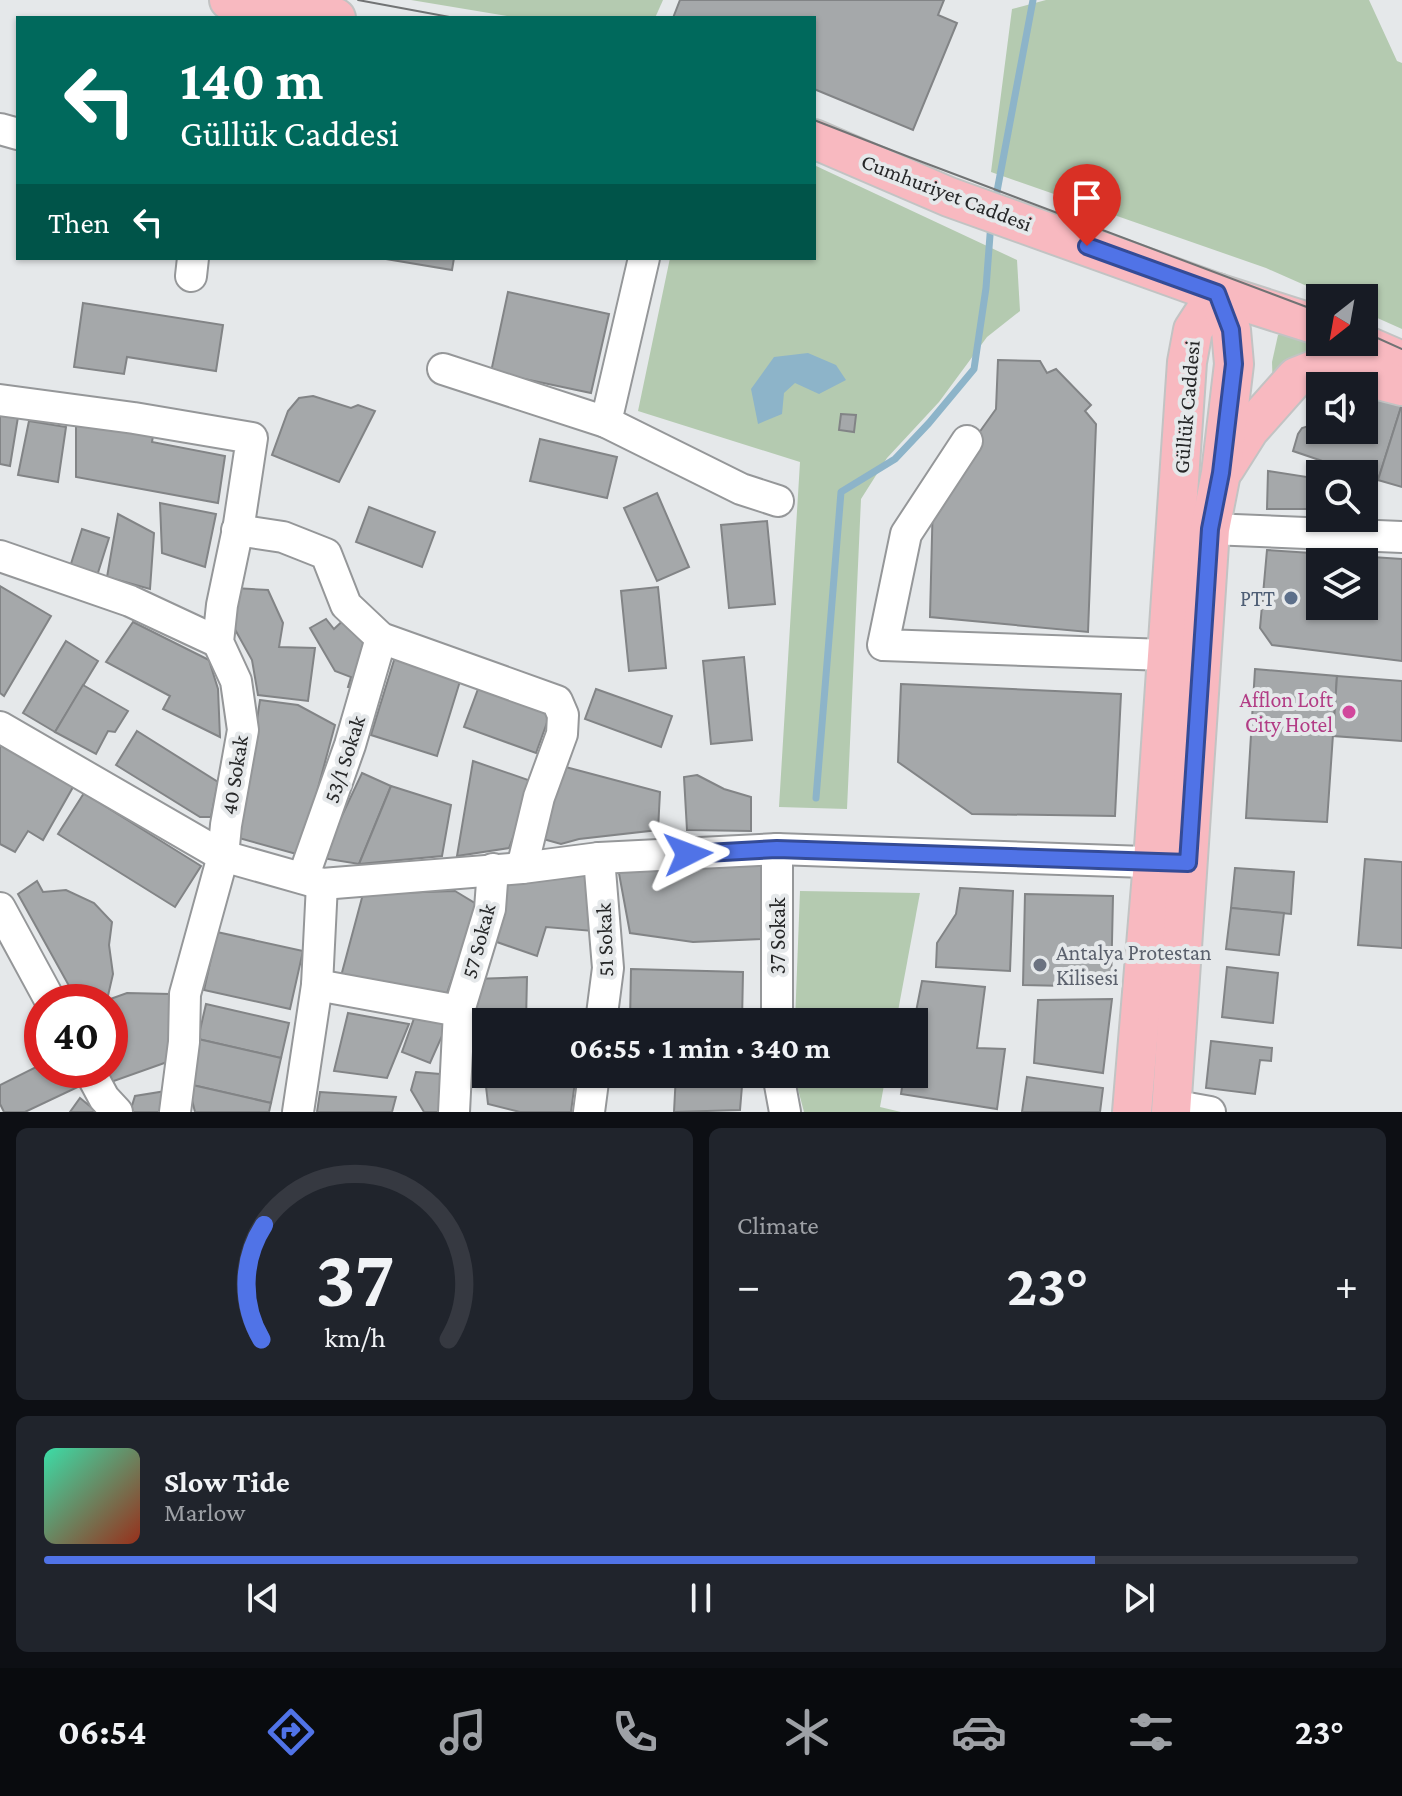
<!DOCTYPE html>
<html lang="en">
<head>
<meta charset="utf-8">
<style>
  body { margin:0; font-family:"Crimson Pro",serif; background:#20242c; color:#f1f3f6; height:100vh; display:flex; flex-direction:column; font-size:30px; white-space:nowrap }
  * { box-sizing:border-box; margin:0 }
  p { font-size:26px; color:#9ea1a6 }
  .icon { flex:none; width:44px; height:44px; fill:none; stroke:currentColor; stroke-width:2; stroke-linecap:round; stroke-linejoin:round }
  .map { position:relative; height:1112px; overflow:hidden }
  .side { display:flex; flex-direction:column; gap:16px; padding:16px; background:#0d0f14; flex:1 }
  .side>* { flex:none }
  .banner { position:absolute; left:16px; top:16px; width:800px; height:244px; border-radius:0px; box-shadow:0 2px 6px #0004; background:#00695c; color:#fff; overflow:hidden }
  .needle { width:52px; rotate:211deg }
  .buttons { position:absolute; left:1306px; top:284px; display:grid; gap:16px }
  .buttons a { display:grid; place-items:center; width:72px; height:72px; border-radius:0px; background:#171b24; box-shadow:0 2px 6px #0004; font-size:40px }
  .speed { position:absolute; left:24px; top:984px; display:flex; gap:16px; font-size:40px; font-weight:700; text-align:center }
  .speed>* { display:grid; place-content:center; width:104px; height:104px; border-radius:50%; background:#171b24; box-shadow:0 2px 6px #0004; line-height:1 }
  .speed .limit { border:12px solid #d22; background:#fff; color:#111 }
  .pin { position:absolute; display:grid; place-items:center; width:68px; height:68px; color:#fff; margin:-82px -34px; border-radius:50% 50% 50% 0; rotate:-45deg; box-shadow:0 0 8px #0007 }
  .pin .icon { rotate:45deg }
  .me { position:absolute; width:88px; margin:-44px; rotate:87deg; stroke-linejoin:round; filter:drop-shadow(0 0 6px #0008) }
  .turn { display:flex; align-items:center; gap:28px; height:168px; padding:0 32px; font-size:36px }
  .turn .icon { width:104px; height:104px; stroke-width:2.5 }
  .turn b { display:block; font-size:56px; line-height:68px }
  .then { display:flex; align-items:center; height:76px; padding:0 32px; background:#0003; gap:16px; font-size:30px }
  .big { font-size:60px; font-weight:700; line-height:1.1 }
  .side .card { flex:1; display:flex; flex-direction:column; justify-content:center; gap:12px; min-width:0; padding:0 28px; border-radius:12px; background:#20242c }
  .side .dial { align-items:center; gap:0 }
  .dial svg { height:208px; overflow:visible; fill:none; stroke:#363941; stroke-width:7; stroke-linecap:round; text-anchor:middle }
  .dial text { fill:#f1f3f6; stroke:none }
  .song { display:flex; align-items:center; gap:24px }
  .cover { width:96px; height:96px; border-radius:12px; background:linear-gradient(135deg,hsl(160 70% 55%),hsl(10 70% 35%)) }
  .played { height:8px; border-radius:4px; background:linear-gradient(90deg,#5073e7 80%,#363941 80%) }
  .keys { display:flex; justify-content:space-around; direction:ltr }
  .heat { display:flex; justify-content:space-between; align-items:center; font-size:44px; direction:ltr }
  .side .tiles { flex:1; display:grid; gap:16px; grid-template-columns:1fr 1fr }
  .card:last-child { grid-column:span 2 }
  .trip { position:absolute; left:472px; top:1008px; width:456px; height:80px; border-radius:0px; background:#171b24; box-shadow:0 2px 6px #0004; font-weight:700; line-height:80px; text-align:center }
  .tabs { display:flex; height:128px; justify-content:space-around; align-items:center; background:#090b0e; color:#9ea1a6 }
  .tabs .icon { width:56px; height:56px }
  .tabs .active { color:#5073e7 }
  .tabs b { font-size:36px; color:#f1f3f6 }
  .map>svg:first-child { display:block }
</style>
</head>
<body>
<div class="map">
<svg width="1402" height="1112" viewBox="0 0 1402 1112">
  <rect width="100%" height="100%" fill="#e5e8ea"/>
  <g fill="#b4cab0">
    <polygon points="411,0 663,0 655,18 519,18"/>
    <polygon points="1046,0 1369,0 1397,61 1402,63 1402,329 1364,312 1364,298 1334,298 1266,268 991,172 1012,9"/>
    <polygon points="814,165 1017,260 1020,311 987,337 939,402 887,458 861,499 847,809 779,807 800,462 638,411 670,258 814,258"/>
    <polygon points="1296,332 1357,355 1273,393 1272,362 1278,335"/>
    <polygon points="800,891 920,893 896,1022 795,1022"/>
    <polygon points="794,1074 886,1074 880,1107 901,1112 804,1112"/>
  </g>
  <polygon fill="#8db4c9" points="808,353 836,365 846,380 819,394 795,383 784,393 782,414 758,424 751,389 774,357"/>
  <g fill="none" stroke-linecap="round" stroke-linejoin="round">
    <g stroke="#8db4c9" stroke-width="7">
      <polyline points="995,202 1033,0"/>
      <polyline points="816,798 841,492 895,459 929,423 974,369 986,288 991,222"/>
    </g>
  </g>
  <g fill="#a5a8aa" stroke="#828486" stroke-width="2" fill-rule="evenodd">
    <polygon points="680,0 944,0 938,15 957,23 913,130 814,89 814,18 673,18"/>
    <polygon points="380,258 454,258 452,270"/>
    <polygon points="508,292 609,314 591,393 491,372"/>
    <polygon points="83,303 223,325 216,371 127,357 124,374 74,367"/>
    <polygon points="998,360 1040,361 1047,373 1056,369 1091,405 1085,411 1096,424 1088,632 930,617 933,497 996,409"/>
    <polygon points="1364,388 1402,404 1378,480 1293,451 1298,434 1302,428 1309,426 1320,405 1320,430 1364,430"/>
    <polygon points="313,396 351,408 358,405 375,411 339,482 272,455 288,411 299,398"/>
    <polygon points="1402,404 1402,487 1378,480"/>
    <polygon points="0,414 18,417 10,466 0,464"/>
    <polygon points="841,414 856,415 854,432 839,430"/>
    <polygon points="76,418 154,430 152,442 225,456 218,503 76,477"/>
    <polygon points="29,421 66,427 58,482 18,475"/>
    <polygon points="540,439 617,457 607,498 530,481"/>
    <polygon points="1268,471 1320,479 1320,509 1267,509"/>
    <polygon points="657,493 689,567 657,581 624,508"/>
    <polygon points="160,503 216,514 205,567 162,553"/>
    <polygon points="369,507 435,532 422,567 356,542"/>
    <polygon points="118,514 154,533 150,589 107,577"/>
    <polygon points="767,521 775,604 729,608 721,525"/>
    <polygon points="82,529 109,538 96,579 69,570"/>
    <path d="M1267 550 1402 559V661L1272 645 1260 628ZM1320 562H1364V606H1320Z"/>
    <polygon points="0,586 51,616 4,696 0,693"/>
    <polygon points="658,587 666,668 629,671 621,591"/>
    <polygon points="234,588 268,590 283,623 279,647 315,648 308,701 258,695 252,660 227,615"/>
    <polygon points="349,615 374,640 360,689 348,687 351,677 335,671 310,628 326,619 334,629"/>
    <polygon points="133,622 209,660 218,689 220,737 163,709 170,696 106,662"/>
    <polygon points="66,641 98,661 55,732 23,713"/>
    <polygon points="395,657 461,678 437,756 371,735"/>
    <polygon points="744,657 752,740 711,744 703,661"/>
    <polygon points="1255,669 1337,676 1327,822 1246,818"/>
    <polygon points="1337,676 1402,681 1402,741 1333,736"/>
    <polygon points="481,681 553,706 536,753 464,727"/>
    <polygon points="901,684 1121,694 1115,816 972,814 898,762"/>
    <polygon points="83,685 128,711 115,732 108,731 96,754 55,732"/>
    <polygon points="596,689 672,716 661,747 585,719"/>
    <polygon points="260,700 298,705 335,725 300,855 239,838"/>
    <polygon points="137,731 218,782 211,817 200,817 116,765"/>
    <polygon points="0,736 77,780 43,840 28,831 15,852 0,844"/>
    <polygon points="473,761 534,782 509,848 457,856"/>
    <polygon points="558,765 660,792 658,830 579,839 561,844 536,837"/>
    <polygon points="362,773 391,786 359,864 322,858"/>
    <polygon points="697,775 724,789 751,797 751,831 687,830 684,777"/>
    <polygon points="391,786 451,805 442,856 359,864"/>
    <polygon points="84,793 201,866 175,907 58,834"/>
    <polygon points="1365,859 1402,862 1402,948 1358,945"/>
    <polygon points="761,863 761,939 693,942 630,933 618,868"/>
    <polygon points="592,867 593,931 546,927 537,956 494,941 507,876"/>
    <polygon points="1235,868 1294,872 1291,914 1231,908"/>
    <polygon points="37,881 43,892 66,890 94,903 112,922 109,945 113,974 107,1000 78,1002 18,894"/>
    <polygon points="960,888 1013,891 1010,971 936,967 937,943 956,914"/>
    <polygon points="455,891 478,905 446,996 340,980 363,894"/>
    <polygon points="1025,894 1113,896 1111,987 1023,985"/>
    <polygon points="1231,908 1284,913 1279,955 1226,949"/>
    <polygon points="217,932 303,951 290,1009 204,990"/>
    <polygon points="1227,967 1278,973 1273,1023 1222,1017"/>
    <polygon points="631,969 743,972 742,1022 630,1022"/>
    <polygon points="527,977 526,1022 486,1022 486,1044 474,1045 474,979"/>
    <polygon points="922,981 985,987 977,1048 1005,1049 997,1109 901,1094 904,1074 914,1074 914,1022"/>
    <polygon points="127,993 170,994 170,1061 111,1082 107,1070 110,1070 110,1002 102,1002"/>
    <polygon points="1112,999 1103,1073 1034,1063 1038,1000"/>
    <polygon points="206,1004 289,1023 281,1058 198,1039"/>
    <polygon points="417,1010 450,1018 430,1063 402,1052"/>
    <polygon points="348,1013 409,1024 387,1078 334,1071"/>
    <polygon points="198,1039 281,1058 271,1103 188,1084"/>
    <polygon points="1211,1041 1272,1048 1271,1061 1260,1060 1255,1094 1206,1088"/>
    <polygon points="42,1064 42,1070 75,1070 82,1085 25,1112 4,1112 0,1104 0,1085"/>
    <polygon points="486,1068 486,1074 576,1074 571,1112 520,1112 488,1104 484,1069"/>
    <polygon points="416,1072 452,1075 449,1112 424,1112 411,1090"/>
    <polygon points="676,1074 743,1074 740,1110 674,1112"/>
    <polygon points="1027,1077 1103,1088 1100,1112 1022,1112"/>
    <polygon points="188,1084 271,1103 269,1112 195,1112"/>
    <polygon points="172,1090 169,1112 130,1112 135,1096"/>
    <polygon points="320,1092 396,1097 392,1112 317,1112"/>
    <polygon points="80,1098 97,1112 70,1112"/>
  </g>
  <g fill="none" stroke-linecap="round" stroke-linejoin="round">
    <defs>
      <g id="minor">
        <polyline points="0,129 18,134"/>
        <polyline points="644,258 606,422 741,489 778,501"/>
        <polyline points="191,276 193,258"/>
        <polyline points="443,369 606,422"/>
        <polyline points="0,400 134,418 252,438 239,524 222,605 218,642 236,681 243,730 226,825 223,856 185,994 184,1042 175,1112"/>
        <polyline points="967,441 906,534 883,645 1166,655"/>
        <polyline points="1210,529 1402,537"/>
        <polyline points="237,530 283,537 326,554 346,605 381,638 557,701 563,715 562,734 539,797 522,868"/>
        <polyline points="0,556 130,601 218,642"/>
        <polyline points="0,727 223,856 322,884 522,868 599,858 777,849 1174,863"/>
        <polyline points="599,858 608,968 601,1022"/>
        <polyline points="303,878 350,745 381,638"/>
        <polyline points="0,908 51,1002"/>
        <polyline points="317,985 459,1011 454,1112"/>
        <polyline points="459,1011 490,909 493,869"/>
        <polyline points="777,1022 777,849"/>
        <polyline points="89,1070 104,1098 117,1112"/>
        <polyline points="778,1074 785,1112"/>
        <polyline points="1171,1105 1210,1112"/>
        <polyline points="298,1112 317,985 322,884"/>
        <polyline points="589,1112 594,1074"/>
      </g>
      <g id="major">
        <polyline points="229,0 336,18"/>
        <polyline points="814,139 949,197 1217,293 1320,326"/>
        <polyline points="1358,342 1402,361"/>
        <polyline points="1225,468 1249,430 1296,377 1324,366 1402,386"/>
        <polyline points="1132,1112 1153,862 1187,362 1193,330 1217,293"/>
        <polyline points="1171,1112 1210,529 1221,473 1234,364 1231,330 1217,293"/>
      </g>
    </defs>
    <use href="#minor" stroke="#959799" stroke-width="34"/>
    <use href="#major" stroke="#c2c3c3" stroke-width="42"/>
    <use href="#minor" stroke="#fff" stroke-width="30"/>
    <use href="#major" stroke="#f8b9c0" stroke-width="38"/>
    <g stroke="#717374" stroke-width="2">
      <polyline points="358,0 455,18"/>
      <polyline points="814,120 909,157 1320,312"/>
      <polyline points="1364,332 1402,349"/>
    </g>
  </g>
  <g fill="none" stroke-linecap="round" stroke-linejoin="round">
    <defs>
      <polyline id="route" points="688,854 777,849 1188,863 1210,529 1221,473 1234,364 1231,330 1217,293 1087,246"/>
    </defs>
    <use href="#route" stroke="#344b96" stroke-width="20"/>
    <use href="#route" stroke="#5073e7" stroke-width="14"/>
  </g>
  <circle fill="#5c6f8a" stroke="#e5e8ea" stroke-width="3" cx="1291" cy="598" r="8"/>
  <circle fill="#d1479c" stroke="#e5e8ea" stroke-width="3" cx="1349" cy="712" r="8"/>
  <circle fill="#6b7280" stroke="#e5e8ea" stroke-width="3" cx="1040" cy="965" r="8"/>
  <g text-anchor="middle" stroke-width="8" stroke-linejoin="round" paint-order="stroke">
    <g font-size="22" fill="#262728" stroke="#e5e8ea">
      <text transform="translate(947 192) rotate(21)" y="8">Cumhuriyet Caddesi</text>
      <text transform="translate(1186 407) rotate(-85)" y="8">Güllük Caddesi</text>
      <text transform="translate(344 759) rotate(-72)" y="8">53/1 Sokak</text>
      <text transform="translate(234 775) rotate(-81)" y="8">40 Sokak</text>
      <text transform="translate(777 936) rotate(-90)" y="8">37 Sokak</text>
      <text transform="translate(604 940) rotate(-92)" y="8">51 Sokak</text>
      <text transform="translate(478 941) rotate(-75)" y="8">57 Sokak</text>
    </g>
    <g font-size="22" fill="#4e5e75" stroke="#e5e8ea" text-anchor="end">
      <text x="1275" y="606">PTT</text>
    </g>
    <g font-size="22" fill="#b23c85" stroke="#e5e8ea" text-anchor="end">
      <text x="1333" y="707">Afflon Loft<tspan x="1333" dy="25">City Hotel</tspan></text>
    </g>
    <g font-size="22" fill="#5b616d" stroke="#e5e8ea" text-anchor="start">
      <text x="1056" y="960">Antalya Protestan<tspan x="1056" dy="25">Kilisesi</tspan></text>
    </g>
  </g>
</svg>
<div class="buttons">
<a><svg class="needle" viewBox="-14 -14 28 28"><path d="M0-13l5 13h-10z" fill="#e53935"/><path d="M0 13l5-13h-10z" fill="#9ea1a6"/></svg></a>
<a><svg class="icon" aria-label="sound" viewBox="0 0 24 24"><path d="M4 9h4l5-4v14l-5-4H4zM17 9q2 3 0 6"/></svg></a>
<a><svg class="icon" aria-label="search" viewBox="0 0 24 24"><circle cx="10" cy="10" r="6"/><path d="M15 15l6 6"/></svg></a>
<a><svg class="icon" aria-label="layers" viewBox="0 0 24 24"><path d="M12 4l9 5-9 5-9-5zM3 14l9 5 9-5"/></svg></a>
</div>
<div class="speed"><div class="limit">40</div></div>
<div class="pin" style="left:1087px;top:246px;background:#d93025"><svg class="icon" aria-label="arrive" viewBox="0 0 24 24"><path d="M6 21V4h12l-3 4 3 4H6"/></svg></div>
<svg class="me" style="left:688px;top:854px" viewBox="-20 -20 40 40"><path d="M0-17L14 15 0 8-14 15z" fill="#5073e7" stroke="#fff" stroke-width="4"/></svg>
<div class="trip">06:55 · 1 min · 340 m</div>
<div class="banner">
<div class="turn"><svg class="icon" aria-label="left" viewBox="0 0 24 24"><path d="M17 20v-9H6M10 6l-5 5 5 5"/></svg><div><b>140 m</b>Güllük Caddesi</div></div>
<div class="then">Then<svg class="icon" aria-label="left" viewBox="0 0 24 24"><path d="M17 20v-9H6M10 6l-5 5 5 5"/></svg></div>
</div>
</div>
<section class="side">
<div class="tiles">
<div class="card dial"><svg viewBox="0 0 100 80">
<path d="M14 69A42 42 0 1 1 86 69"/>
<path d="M14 69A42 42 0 0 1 15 25" stroke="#5073e7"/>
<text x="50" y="56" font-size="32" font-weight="700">37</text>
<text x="50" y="72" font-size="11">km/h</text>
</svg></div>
<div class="card"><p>Climate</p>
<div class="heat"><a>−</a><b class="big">23°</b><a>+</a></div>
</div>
<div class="card">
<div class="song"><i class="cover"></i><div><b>Slow Tide</b><p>Marlow</p></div></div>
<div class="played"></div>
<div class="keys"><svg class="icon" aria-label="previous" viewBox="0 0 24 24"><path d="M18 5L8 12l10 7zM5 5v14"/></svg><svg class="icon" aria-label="pause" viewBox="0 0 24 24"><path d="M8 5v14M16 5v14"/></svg><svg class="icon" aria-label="next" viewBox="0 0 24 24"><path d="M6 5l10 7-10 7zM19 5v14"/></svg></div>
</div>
</div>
</section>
<nav class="tabs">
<b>06:54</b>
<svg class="icon active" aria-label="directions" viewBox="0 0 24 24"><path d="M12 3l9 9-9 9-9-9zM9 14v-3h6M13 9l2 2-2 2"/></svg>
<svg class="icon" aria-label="music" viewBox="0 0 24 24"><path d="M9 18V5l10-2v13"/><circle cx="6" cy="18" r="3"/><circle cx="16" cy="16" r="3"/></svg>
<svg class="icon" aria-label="phone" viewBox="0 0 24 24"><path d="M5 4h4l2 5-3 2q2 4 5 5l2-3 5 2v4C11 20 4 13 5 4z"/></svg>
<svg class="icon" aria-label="climate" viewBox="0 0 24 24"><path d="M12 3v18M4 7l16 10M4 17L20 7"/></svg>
<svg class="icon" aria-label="car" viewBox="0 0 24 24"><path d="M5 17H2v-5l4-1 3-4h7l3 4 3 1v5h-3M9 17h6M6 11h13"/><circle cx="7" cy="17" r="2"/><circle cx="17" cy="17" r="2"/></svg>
<svg class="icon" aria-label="filters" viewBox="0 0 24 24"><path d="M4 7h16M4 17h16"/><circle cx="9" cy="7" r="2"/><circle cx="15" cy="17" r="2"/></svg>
<b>23°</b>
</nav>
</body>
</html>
